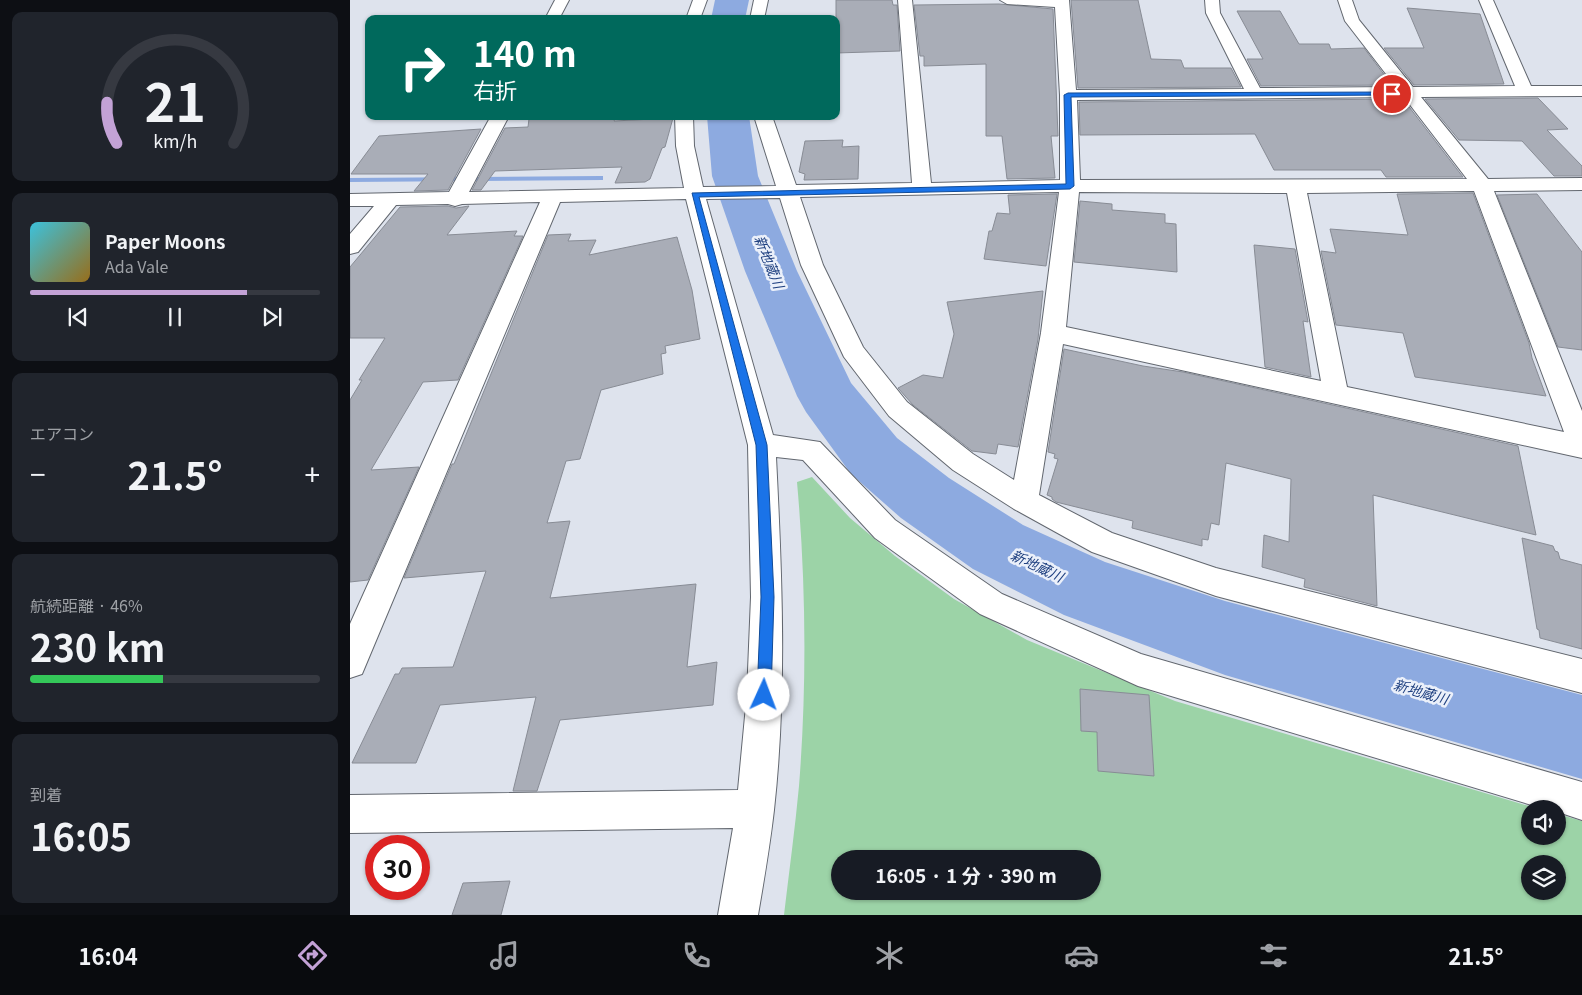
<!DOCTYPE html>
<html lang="ja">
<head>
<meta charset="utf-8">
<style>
  body { margin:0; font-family:Georgia,"Noto Sans JP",serif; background:#20242c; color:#f1f3f6; height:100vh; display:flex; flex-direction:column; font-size:19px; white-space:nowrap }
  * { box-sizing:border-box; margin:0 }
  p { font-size:16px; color:#9ea1a6 }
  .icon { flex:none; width:28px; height:28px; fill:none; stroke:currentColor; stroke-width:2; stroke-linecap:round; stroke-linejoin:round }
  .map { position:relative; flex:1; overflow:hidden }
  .sheet { display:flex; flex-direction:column; gap:12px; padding:12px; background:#0d0f14; width:350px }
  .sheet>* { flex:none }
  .top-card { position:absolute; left:15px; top:15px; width:475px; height:105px; border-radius:10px; box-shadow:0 1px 4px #0004; background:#00695c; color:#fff; overflow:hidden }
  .tools { position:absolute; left:1171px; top:800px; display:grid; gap:10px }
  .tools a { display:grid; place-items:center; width:45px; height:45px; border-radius:50%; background:#171b24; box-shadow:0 1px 4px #0004; font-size:25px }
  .speed { position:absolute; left:15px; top:835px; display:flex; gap:10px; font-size:25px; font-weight:700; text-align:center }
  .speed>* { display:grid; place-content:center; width:65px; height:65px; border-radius:50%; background:#171b24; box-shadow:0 1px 4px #0004; line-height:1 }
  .speed .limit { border:8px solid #d22; background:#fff; color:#111 }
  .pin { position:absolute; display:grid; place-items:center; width:42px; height:42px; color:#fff; margin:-21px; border:2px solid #fff; border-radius:50%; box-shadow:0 1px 5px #0007 }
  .me { position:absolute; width:55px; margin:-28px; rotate:2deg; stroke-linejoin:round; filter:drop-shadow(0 0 4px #0008) }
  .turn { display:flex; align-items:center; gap:18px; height:105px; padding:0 25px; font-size:22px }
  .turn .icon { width:65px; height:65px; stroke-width:2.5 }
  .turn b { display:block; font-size:35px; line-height:42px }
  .big { font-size:38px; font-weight:700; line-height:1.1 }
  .sheet .tile { flex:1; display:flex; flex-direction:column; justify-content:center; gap:8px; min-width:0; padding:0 18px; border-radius:10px; background:#20242c }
  .sheet .dial { align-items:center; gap:0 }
  .dial svg { height:130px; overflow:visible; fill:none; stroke:#363941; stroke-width:7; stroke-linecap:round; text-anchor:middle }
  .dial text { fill:#f1f3f6; stroke:none }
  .song { display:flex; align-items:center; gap:15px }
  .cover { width:60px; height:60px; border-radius:8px; background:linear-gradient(135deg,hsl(190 70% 55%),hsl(40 70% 35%)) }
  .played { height:5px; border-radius:2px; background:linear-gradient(90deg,#c3a2d6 75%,#363941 75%) }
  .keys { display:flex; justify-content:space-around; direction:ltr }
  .heat { display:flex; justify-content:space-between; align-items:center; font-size:28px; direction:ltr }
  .charge { height:8px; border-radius:4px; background:linear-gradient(90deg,#34c759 46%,#363941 0) }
  .trip { position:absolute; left:481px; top:850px; width:270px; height:50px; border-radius:25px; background:#171b24; box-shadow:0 1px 4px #0004; font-weight:700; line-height:50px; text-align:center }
  .tab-bar { display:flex; height:80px; justify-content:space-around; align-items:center; background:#090b0e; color:#9ea1a6 }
  .tab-bar .icon { width:35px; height:35px }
  .tab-bar .on { color:#c3a2d6 }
  .tab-bar b { font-size:22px; color:#f1f3f6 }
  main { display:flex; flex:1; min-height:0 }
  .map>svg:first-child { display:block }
</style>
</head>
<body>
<main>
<section class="sheet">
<div class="tile dial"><svg viewBox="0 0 100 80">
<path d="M14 69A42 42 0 1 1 86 69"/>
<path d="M14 69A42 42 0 0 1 8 44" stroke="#c3a2d6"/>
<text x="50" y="56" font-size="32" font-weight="700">21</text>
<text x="50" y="72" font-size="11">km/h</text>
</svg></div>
<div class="tile">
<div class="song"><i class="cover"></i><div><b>Paper Moons</b><p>Ada Vale</p></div></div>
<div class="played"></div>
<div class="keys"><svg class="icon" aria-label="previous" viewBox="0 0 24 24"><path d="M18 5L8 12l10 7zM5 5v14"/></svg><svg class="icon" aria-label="pause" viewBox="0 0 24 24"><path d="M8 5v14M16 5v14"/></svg><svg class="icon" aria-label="next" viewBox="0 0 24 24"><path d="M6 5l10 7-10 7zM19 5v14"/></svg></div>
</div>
<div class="tile"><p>エアコン</p>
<div class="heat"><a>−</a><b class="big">21.5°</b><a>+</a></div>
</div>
<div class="tile"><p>航続距離 · 46%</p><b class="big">230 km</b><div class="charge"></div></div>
<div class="tile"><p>到着</p><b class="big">16:05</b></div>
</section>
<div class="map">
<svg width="1232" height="915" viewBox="0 0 1232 915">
  <rect width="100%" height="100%" fill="#dee3ed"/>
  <path fill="#9cd3a7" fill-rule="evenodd" d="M462 477 500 518 545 556 604 599 677 640 825 701 1189 809H1180V836H1208V814L1232 821V915H434C439 872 445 829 449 786 457 685 456 583 447 482ZM490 859H742V891H490ZM1180 864H1208V891H1180Z"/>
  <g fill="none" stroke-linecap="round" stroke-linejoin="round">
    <polygon fill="#8daae0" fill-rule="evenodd" points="250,176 253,176 253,180 0,182 0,178"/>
    <g fill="#8daae0" fill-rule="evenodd">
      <polygon points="365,0 399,0 395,19 361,19"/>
      <polygon points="357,116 399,116 408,176 447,271 501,383 547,438 599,478 673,525 755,562 875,601 1232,695 1232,779 875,675 714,615 623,569 551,518 501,474 456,412 447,396 395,271 362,176"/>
    </g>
  </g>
  <g fill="#a9adb7" stroke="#888c95">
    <polygon points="486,0 542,0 543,5 547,5 550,51 486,53"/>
    <polygon points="721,0 788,0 801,59 831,60 834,68 881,68 891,87 728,88"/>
    <polygon points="649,4 703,9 708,136 701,136 705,178 657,179 652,136 636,136 636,64 574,66 574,56 570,56 564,5"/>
    <polygon points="1057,8 1130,14 1154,84 1064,85 1034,48 1074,48"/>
    <polygon points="887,11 930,11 949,44 979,44 981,49 1014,48 1042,85 911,86 897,59 913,59"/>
    <polygon points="1188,98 1218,129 1197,130 1232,166 1232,176 1204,176 1172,141 1109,140 1075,99"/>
    <polygon points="1053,99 1113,177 1036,177 1031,170 924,170 905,134 730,135 729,102"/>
    <polygon points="266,116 264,121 323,118 315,147 312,148 300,179 295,182 265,183 272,167 145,171 131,190 122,190 155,128 178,127 179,119"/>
    <polygon points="131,129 98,190 64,191 78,174 1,174 29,136"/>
    <polygon points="493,140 492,147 509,146 508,179 454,180 455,174 449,172 455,141"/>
    <polygon points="1123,193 1179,343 1182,358 1196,396 1065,377 1053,333 986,325 971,251 986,253 980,229 1058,235 1047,194"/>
    <polygon points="707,194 696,266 634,259 639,231 642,231 647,213 660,214 658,195"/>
    <polygon points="1187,194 1232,252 1232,350 1208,347 1147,195"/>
    <polygon points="730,201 762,204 762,210 815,214 815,223 826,224 827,272 724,262"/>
    <polygon points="98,206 106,208 119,206 97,235 167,231 164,236 173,236 108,380 73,382 21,470 69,467 18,580 0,582 0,400 12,380 9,380 35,338 0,338 0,267 50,207"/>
    <polygon points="221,234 218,241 246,240 239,255 327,237 342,290 350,339 315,346 316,353 311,354 313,374 251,390 230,459 216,461 197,523 220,521 200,598 346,584 337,667 367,662 363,705 210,720 187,791 163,791 186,697 90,705 66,763 2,763 45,674 49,674 52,668 103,667 136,571 54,578 102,464 104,464 198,235"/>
    <polygon points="904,245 945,249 958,322 953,321 961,377 915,367"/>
    <polygon points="693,291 688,339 668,447 648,444 646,454 622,451 563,405 548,388 573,375 593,378 604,334 597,302"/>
    <polygon points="714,349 793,366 833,372 1168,446 1186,535 1023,495 1027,606 954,587 955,579 912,567 914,535 939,542 941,479 876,463 869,525 861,523 858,540 852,539 852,546 782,528 783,521 706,502 702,499 702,497 697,495 708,459 704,458 705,454 698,452"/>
    <polygon points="1172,538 1203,546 1205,551 1208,552 1210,559 1232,565 1232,649 1190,638 1189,630 1187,629"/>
    <polygon points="730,689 799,695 804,776 748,771 747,732 731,731"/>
    <polygon points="160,881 151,915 102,915 113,883"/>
  </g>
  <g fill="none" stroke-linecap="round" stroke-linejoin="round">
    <defs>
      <g id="street">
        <polygon points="205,0 219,0 209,19 195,19"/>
        <polygon points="343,0 357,0 350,19 336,19"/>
        <polygon points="404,0 418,0 414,19 400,19"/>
        <path d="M548 0H562L581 183 710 180V95L705 7 657 4 650 0H719L726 90 894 89 856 13 855 0H869L870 13 910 88 1046 87 995 21 988 0H1002L1009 20 1063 87 1165 86 1129 0H1143L1181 86H1232V96L1071 97 1138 179 1232 178V190L1144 191 1232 411V458L713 344 689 495 762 533 866 568 1232 659V693L866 596 742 552 664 509 603 470 539 416 494 357 451 265 430 198 356 199 423 435 470 442 545 520 652 594 791 654 1232 782V820L1208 812V809H1195L788 686 630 614 525 538 453 460 426 457C432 575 437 693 424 810 420 845 414 880 408 915H368L383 828 0 833V795L388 790 397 695 401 597 398 445 336 199 210 202 12 674 0 678V624L190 202 112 204 105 206 98 204 46 205 8 252 0 254V234L24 206H0V194L99 192 141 116H159L119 192 334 188 326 146 325 116H343L344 146 353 187 426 186 404 116H422L446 185 562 183ZM1054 97 1117 179 730 180 727 100ZM1124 191 1214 432 997 387 957 193ZM709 192 691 333 664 480 623 454 557 402 513 347 473 265 450 197ZM729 192 937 193 971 381 716 327Z"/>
      </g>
    </defs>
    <use href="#street" stroke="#62676f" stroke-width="2"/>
    <use href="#street" fill="#fff" fill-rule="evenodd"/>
  </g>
  <polygon fill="#1a73e8" stroke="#114b97" points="1042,92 1044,95 721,97 724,186 720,189 349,197 417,445 424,597 421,695 419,700 414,702 409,700 407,695 411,597 406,445 342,193 716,184 714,95 718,93"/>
  <g text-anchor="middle" stroke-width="5" stroke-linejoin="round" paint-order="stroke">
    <g font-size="14" font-style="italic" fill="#204181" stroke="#ebf0fa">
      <text transform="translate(419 262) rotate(68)" y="5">新地蔵川</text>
      <text transform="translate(687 566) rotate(25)" y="5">新地蔵川</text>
      <text transform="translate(1071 692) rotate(16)" y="5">新地蔵川</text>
    </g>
  </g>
</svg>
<div class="tools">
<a><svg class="icon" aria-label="sound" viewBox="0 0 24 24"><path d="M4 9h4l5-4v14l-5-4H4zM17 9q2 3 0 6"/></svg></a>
<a><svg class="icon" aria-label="layers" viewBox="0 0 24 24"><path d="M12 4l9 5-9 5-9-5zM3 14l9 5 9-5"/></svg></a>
</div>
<div class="speed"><div class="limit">30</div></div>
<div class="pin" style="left:1042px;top:94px;background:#d93025"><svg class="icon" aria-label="arrive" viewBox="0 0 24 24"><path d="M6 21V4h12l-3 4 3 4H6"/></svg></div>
<svg class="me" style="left:414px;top:695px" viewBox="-20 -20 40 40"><circle r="19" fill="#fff"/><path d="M0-13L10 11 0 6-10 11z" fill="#1a73e8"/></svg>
<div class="trip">16:05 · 1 分 · 390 m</div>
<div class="top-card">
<div class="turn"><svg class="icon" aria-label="right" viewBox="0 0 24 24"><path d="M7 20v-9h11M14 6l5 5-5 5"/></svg><div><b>140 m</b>右折</div></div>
</div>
</div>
</main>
<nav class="tab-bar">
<b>16:04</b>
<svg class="icon on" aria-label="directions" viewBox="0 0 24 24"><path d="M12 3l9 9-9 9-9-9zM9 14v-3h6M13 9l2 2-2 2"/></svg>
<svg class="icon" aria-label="music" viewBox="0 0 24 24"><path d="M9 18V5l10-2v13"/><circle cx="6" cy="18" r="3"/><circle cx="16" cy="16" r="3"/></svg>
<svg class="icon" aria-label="phone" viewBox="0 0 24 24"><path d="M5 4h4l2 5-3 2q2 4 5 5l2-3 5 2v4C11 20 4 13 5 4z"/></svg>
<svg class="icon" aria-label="climate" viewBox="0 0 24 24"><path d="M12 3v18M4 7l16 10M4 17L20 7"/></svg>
<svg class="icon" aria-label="car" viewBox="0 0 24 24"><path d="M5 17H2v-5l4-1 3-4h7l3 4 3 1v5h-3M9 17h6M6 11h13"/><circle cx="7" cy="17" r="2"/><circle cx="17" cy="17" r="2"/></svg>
<svg class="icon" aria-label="filters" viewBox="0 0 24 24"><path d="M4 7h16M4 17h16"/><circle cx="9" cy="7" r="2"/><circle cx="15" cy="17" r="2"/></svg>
<b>21.5°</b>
</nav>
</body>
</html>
